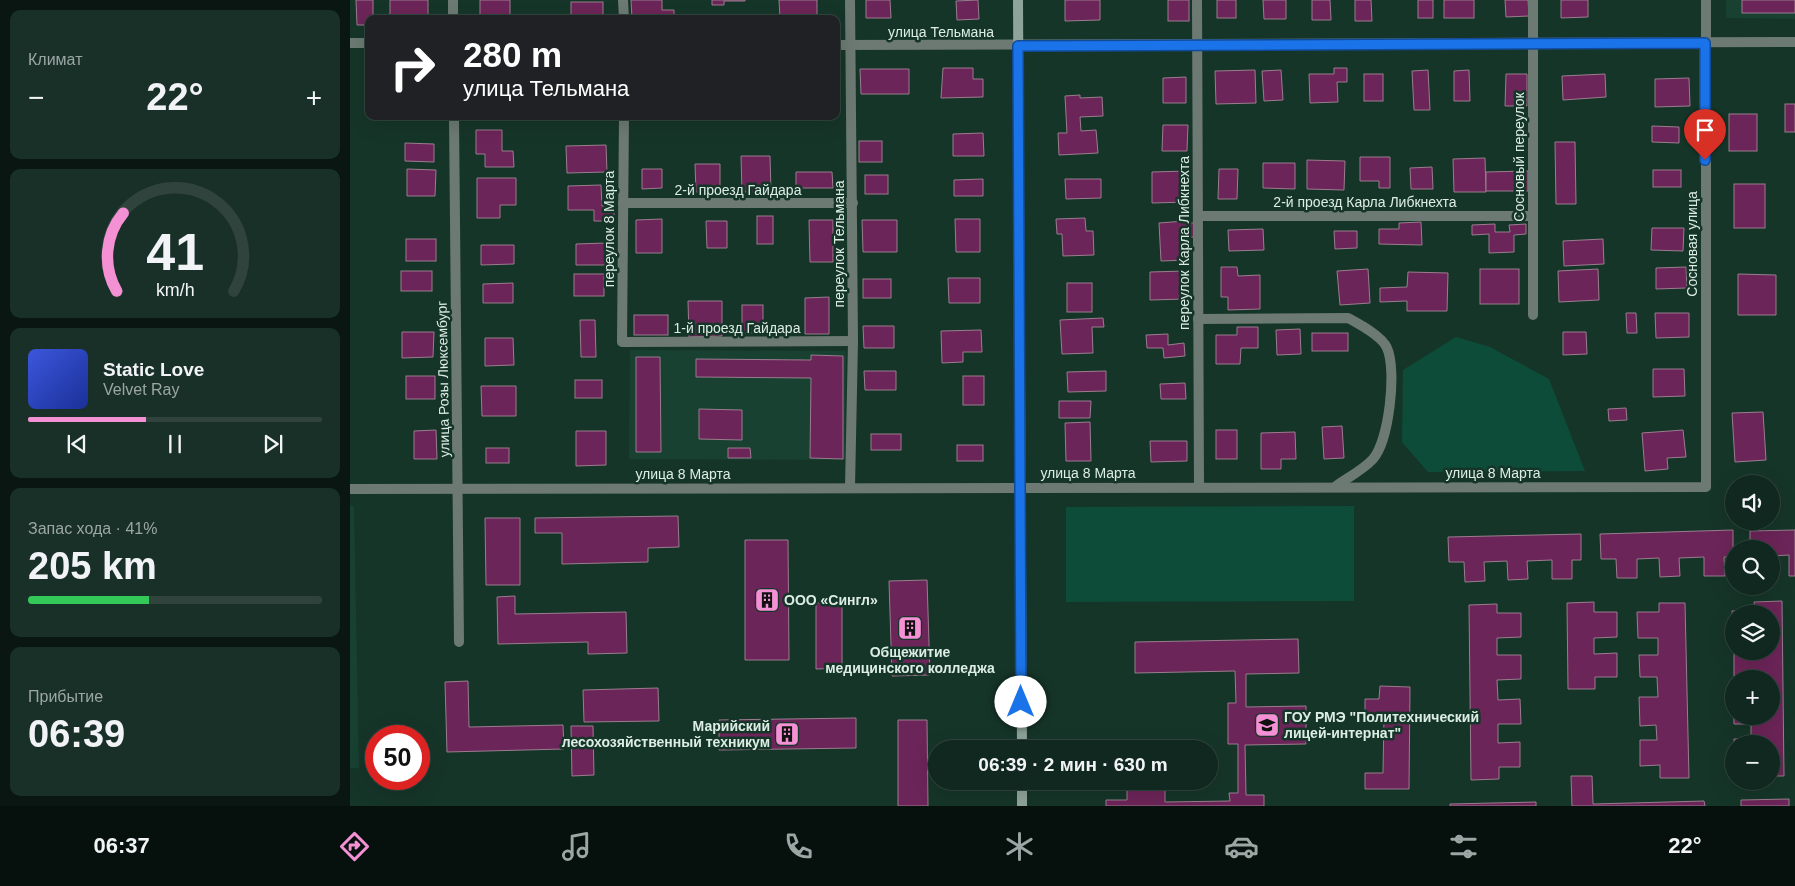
<!DOCTYPE html>
<html lang="ru">
<head>
<meta charset="utf-8">
<style>
  body { margin:0; font-family:Helvetica,sans-serif; background:#193028; color:#f1f3f6; height:100vh; display:flex; flex-direction:column; font-size:19px; white-space:nowrap }
  * { box-sizing:border-box; margin:0 }
  p { font-size:16px; color:#9ca6a4 }
  .icon { flex:none; width:28px; height:28px; fill:none; stroke:currentColor; stroke-width:2; stroke-linecap:round; stroke-linejoin:round }
  .map { position:relative; flex:1; overflow:hidden }
  .details { display:flex; flex-direction:column; gap:10px; padding:10px; background:#091611; width:350px }
  .details>* { flex:none }
  .banner { position:absolute; left:15px; top:15px; width:475px; height:105px; border-radius:10px; box-shadow:0 5px 20px #0002,0 0 0 1px #30443d; background:#202124; color:#fff; overflow:hidden }
  .controls { position:absolute; left:1375px; top:475px; display:grid; gap:10px }
  .controls a { display:grid; place-items:center; width:55px; height:55px; border-radius:50%; background:#10281f; box-shadow:0 5px 20px #0002,0 0 0 1px #30443d; font-size:25px }
  .speed { position:absolute; left:15px; top:725px; display:flex; gap:10px; font-size:25px; font-weight:700; text-align:center }
  .speed>* { display:grid; place-content:center; width:65px; height:65px; border-radius:50%; background:#10281f; box-shadow:0 5px 20px #0002,0 0 0 1px #30443d; line-height:1 }
  .speed .limit { border:8px solid #d22; background:#fff; color:#111 }
  .pin { position:absolute; display:grid; place-items:center; width:42px; height:42px; color:#fff; margin:-51px -21px; border-radius:50% 50% 50% 0; rotate:-45deg; box-shadow:0 0 5px #0007 }
  .pin .icon { rotate:45deg }
  .me { position:absolute; width:55px; margin:-28px; rotate:0deg; stroke-linejoin:round; filter:drop-shadow(0 0 4px #0008) }
  .turn { display:flex; align-items:center; gap:18px; height:105px; padding:0 15px; font-size:22px }
  .turn .icon { width:65px; height:65px; stroke-width:2.5 }
  .turn b { display:block; font-size:35px; line-height:42px }
  .big { font-size:38px; font-weight:800; line-height:1.1 }
  .details .card { flex:1; display:flex; flex-direction:column; justify-content:center; gap:8px; min-width:0; padding:0 18px; border-radius:10px; background:#193028 }
  .details .dial { align-items:center; gap:0 }
  .dial svg { height:130px; overflow:visible; fill:none; stroke:#30443d; stroke-width:7; stroke-linecap:round; text-anchor:middle }
  .dial text { fill:#f1f3f6; stroke:none }
  .song { display:flex; align-items:center; gap:15px }
  .cover { width:60px; height:60px; border-radius:8px; background:linear-gradient(135deg,hsl(230 70% 55%),hsl(230 70% 35%)) }
  .played { height:5px; border-radius:2px; background:linear-gradient(90deg,#f491d4 40%,#30443d 40%) }
  .keys { display:flex; justify-content:space-around; direction:ltr }
  .heat { display:flex; justify-content:space-between; align-items:center; font-size:28px; direction:ltr }
  .charge { height:8px; border-radius:4px; background:linear-gradient(90deg,#34c759 41%,#30443d 0) }
  .trip { position:absolute; left:578px; top:740px; width:290px; height:50px; border-radius:25px; background:#10281f; box-shadow:0 5px 20px #0002,0 0 0 1px #30443d; font-weight:800; line-height:50px; text-align:center }
  .tab-bar { display:flex; height:80px; justify-content:space-around; align-items:center; background:#06100c; color:#9ca6a4 }
  .tab-bar .icon { width:35px; height:35px }
  .tab-bar .on { color:#f491d4 }
  .tab-bar b { font-size:22px; color:#f1f3f6 }
  main { display:flex; flex:1; min-height:0 }
  .map>svg:first-child { display:block }
</style>
</head>
<body>
<main>
<section class="details">
<div class="card"><p>Климат</p>
<div class="heat"><a>−</a><b class="big">22°</b><a>+</a></div>
</div>
<div class="card dial"><svg viewBox="0 0 100 80">
<path d="M14 69A42 42 0 1 1 86 69"/>
<path d="M14 69A42 42 0 0 1 18 21" stroke="#f491d4"/>
<text x="50" y="56" font-size="32" font-weight="700">41</text>
<text x="50" y="72" font-size="11">km/h</text>
</svg></div>
<div class="card">
<div class="song"><i class="cover"></i><div><b>Static Love</b><p>Velvet Ray</p></div></div>
<div class="played"></div>
<div class="keys"><svg class="icon" aria-label="previous" viewBox="0 0 24 24"><path d="M18 5L8 12l10 7zM5 5v14"/></svg><svg class="icon" aria-label="pause" viewBox="0 0 24 24"><path d="M8 5v14M16 5v14"/></svg><svg class="icon" aria-label="next" viewBox="0 0 24 24"><path d="M6 5l10 7-10 7zM19 5v14"/></svg></div>
</div>
<div class="card"><p>Запас хода · 41%</p><b class="big">205 km</b><div class="charge"></div></div>
<div class="card"><p>Прибытие</p><b class="big">06:39</b></div>
</section>
<div class="map">
<svg width="1445" height="806" viewBox="0 0 1445 806">
  <rect width="100%" height="100%" fill="#163529"/>
  <g fill="#184132">
    <polygon points="1376,0 1445,0 1445,19 1376,18"/>
    <polygon points="280,350 496,351 495,460 279,459"/>
    <polygon points="0,506 4,506 9,768 0,768"/>
  </g>
  <g fill="#0d4c38">
    <polygon points="1106,337 1140,347 1199,379 1235,471 1078,472 1052,442 1053,370"/>
    <polygon points="1004,506 1004,601 716,602 716,507"/>
  </g>
  <g fill="#6c2558" stroke="#997d8e">
    <polygon points="6,0 23,0 23,19 19,19 19,25 7,25"/>
    <rect x="40" y="0" width="38" height="19"/>
    <rect x="130" y="0" width="30" height="19"/>
    <polygon points="281,0 312,0 312,10 324,10 324,19 282,19"/>
    <polygon points="362,0 395,0 395,1 374,1 374,5 362,5"/>
    <polygon points="429,0 467,0 467,17 430,18"/>
    <polygon points="516,0 540,0 541,18 516,18"/>
    <polygon points="628,0 629,19 607,20 606,1"/>
    <polygon points="715,0 750,0 750,20 715,21"/>
    <rect x="818" y="0" width="21" height="21"/>
    <rect x="867" y="0" width="19" height="18"/>
    <polygon points="913,0 936,0 936,19 914,19"/>
    <polygon points="962,0 980,0 981,20 962,20"/>
    <polygon points="1005,0 1021,0 1022,21 1005,21"/>
    <rect x="1068" y="0" width="15" height="18"/>
    <rect x="1094" y="0" width="30" height="18"/>
    <polygon points="1155,0 1178,0 1179,16 1156,17"/>
    <polygon points="1211,0 1238,0 1238,17 1211,18"/>
    <rect x="1392" y="0" width="53" height="13"/>
    <rect x="221" y="2" width="32" height="17"/>
    <polygon points="593,68 623,68 623,79 633,79 633,97 591,98"/>
    <polygon points="984,68 997,68 997,82 987,82 988,102 960,103 959,74 984,74"/>
    <polygon points="510,69 559,69 559,94 511,94"/>
    <polygon points="905,70 906,103 866,104 865,71"/>
    <polygon points="931,70 933,100 914,101 912,71"/>
    <polygon points="1078,70 1080,110 1064,110 1062,71"/>
    <polygon points="1119,70 1120,101 1104,101 1104,71"/>
    <rect x="1014" y="74" width="19" height="27"/>
    <polygon points="1156,74 1177,74 1177,106 1155,106"/>
    <polygon points="1255,74 1256,97 1213,100 1212,76"/>
    <polygon points="836,77 836,103 813,103 813,78"/>
    <polygon points="1339,78 1340,106 1305,107 1305,79"/>
    <polygon points="730,95 730,98 752,97 753,116 730,117 731,131 746,130 748,153 709,155 708,133 717,133 715,96"/>
    <rect x="1435" y="104" width="10" height="28"/>
    <rect x="1379" y="114" width="28" height="37"/>
    <polygon points="813,125 838,125 837,151 812,151"/>
    <polygon points="1302,126 1329,127 1329,143 1302,142"/>
    <polygon points="126,130 152,130 152,151 163,151 164,167 135,167 135,154 126,154"/>
    <polygon points="633,133 634,156 603,156 603,134"/>
    <rect x="509" y="141" width="23" height="21"/>
    <polygon points="1205,142 1225,142 1226,204 1206,204"/>
    <polygon points="55,143 84,144 84,162 55,161"/>
    <polygon points="256,145 257,172 217,173 216,146"/>
    <polygon points="391,156 420,156 421,192 392,192"/>
    <polygon points="1010,157 1040,157 1040,188 1029,188 1029,181 1010,181"/>
    <polygon points="1135,158 1136,192 1104,192 1103,159"/>
    <polygon points="957,160 995,161 994,190 957,189"/>
    <polygon points="913,163 945,163 945,189 913,188"/>
    <polygon points="345,164 370,164 370,192 346,192"/>
    <polygon points="1082,167 1083,189 1061,189 1060,168"/>
    <polygon points="57,169 86,170 85,196 57,196"/>
    <polygon points="292,169 312,169 312,188 292,189"/>
    <polygon points="869,169 888,169 887,199 868,199"/>
    <rect x="1303" y="170" width="28" height="17"/>
    <polygon points="838,171 838,202 802,203 802,172"/>
    <polygon points="1178,171 1178,191 1136,191 1136,172"/>
    <polygon points="446,172 482,172 483,188 446,188"/>
    <rect x="515" y="175" width="23" height="19"/>
    <polygon points="127,178 166,178 166,205 150,205 150,218 127,218"/>
    <polygon points="633,179 633,196 604,196 604,180"/>
    <polygon points="715,179 751,179 751,198 716,199"/>
    <rect x="1384" y="184" width="31" height="44"/>
    <polygon points="251,185 252,206 264,206 264,221 244,221 244,210 218,210 218,186"/>
    <rect x="407" y="216" width="16" height="28"/>
    <polygon points="735,218 736,231 743,231 744,255 713,256 712,234 707,234 706,219"/>
    <polygon points="312,219 312,253 286,253 286,220"/>
    <polygon points="605,219 630,219 630,252 606,252"/>
    <polygon points="459,220 483,220 483,262 460,262"/>
    <polygon points="512,220 547,220 547,252 513,252"/>
    <polygon points="356,221 377,221 377,248 357,248"/>
    <polygon points="835,221 835,223 845,223 846,237 836,237 837,260 811,261 809,223"/>
    <polygon points="1071,222 1072,245 1029,244 1029,229 1049,229 1049,223"/>
    <polygon points="1145,224 1145,232 1160,232 1159,225 1176,224 1176,234 1164,235 1164,252 1139,253 1139,234 1122,235 1122,225"/>
    <polygon points="1302,228 1334,228 1333,251 1301,250"/>
    <polygon points="913,229 914,250 879,251 878,230"/>
    <polygon points="984,231 1007,231 1007,248 985,249"/>
    <rect x="56" y="239" width="30" height="22"/>
    <polygon points="1253,239 1254,264 1214,266 1213,241"/>
    <polygon points="256,243 256,265 226,265 226,244"/>
    <polygon points="131,245 164,245 164,264 131,265"/>
    <polygon points="871,267 887,267 888,276 910,275 910,309 878,310 878,297 871,297"/>
    <polygon points="1336,267 1337,288 1306,289 1306,268"/>
    <polygon points="1018,269 1020,303 990,305 987,271"/>
    <rect x="1130" y="269" width="39" height="35"/>
    <polygon points="1248,269 1249,300 1209,302 1208,271"/>
    <rect x="51" y="271" width="31" height="20"/>
    <polygon points="835,271 835,299 800,300 800,272"/>
    <polygon points="1058,272 1098,273 1097,311 1057,311 1057,301 1030,302 1030,288 1057,287"/>
    <rect x="224" y="274" width="30" height="22"/>
    <polygon points="1388,274 1426,275 1426,315 1388,315"/>
    <polygon points="598,278 630,278 630,303 599,303"/>
    <rect x="513" y="279" width="28" height="19"/>
    <polygon points="163,283 163,303 133,303 133,284"/>
    <rect x="717" y="283" width="25" height="29"/>
    <polygon points="479,297 479,334 455,334 455,298"/>
    <polygon points="338,301 372,301 372,336 339,337"/>
    <rect x="392" y="305" width="21" height="28"/>
    <polygon points="1276,313 1286,313 1287,333 1277,333"/>
    <polygon points="1305,313 1339,313 1339,337 1306,338"/>
    <rect x="284" y="315" width="34" height="20"/>
    <polygon points="753,318 754,327 742,327 743,353 712,354 710,320"/>
    <polygon points="230,320 245,320 246,357 231,357"/>
    <polygon points="513,326 544,326 544,348 514,348"/>
    <polygon points="887,327 908,327 908,348 891,348 890,364 866,364 866,335 887,335"/>
    <polygon points="950,329 951,354 927,355 926,330"/>
    <polygon points="631,330 632,352 613,352 613,362 592,363 591,331"/>
    <polygon points="52,332 84,332 83,357 52,358"/>
    <polygon points="1213,332 1236,332 1237,354 1213,355"/>
    <rect x="962" y="333" width="36" height="18"/>
    <polygon points="818,334 818,345 834,343 835,356 814,358 813,348 797,348 796,335"/>
    <polygon points="135,338 163,338 164,365 135,366"/>
    <polygon points="461,355 493,356 493,459 460,458 461,378 346,377 346,359 461,360"/>
    <polygon points="286,357 310,357 311,452 286,452"/>
    <polygon points="1303,369 1334,369 1335,396 1303,397"/>
    <polygon points="514,371 546,371 546,390 515,390"/>
    <polygon points="756,371 756,391 718,392 717,372"/>
    <rect x="56" y="376" width="29" height="23"/>
    <rect x="613" y="376" width="21" height="29"/>
    <rect x="225" y="380" width="27" height="18"/>
    <polygon points="835,383 836,399 811,399 810,384"/>
    <polygon points="131,386 166,386 166,416 132,416"/>
    <polygon points="709,401 741,401 740,418 709,418"/>
    <polygon points="1276,408 1277,420 1259,421 1258,409"/>
    <polygon points="349,409 392,410 392,440 349,439"/>
    <polygon points="1413,412 1416,460 1385,462 1382,413"/>
    <polygon points="740,422 741,461 716,461 715,423"/>
    <polygon points="992,426 994,458 974,459 972,427"/>
    <polygon points="86,430 87,459 64,459 64,431"/>
    <rect x="866" y="430" width="21" height="29"/>
    <polygon points="1333,430 1336,457 1317,458 1318,469 1295,471 1292,433"/>
    <polygon points="226,431 256,431 256,465 226,466"/>
    <polygon points="945,432 946,459 931,459 931,469 911,469 911,433"/>
    <rect x="521" y="434" width="30" height="16"/>
    <polygon points="800,441 837,441 837,461 801,462"/>
    <rect x="607" y="445" width="26" height="16"/>
    <rect x="136" y="448" width="23" height="15"/>
    <polygon points="378,448 400,448 401,458 378,458"/>
    <polygon points="328,516 329,547 298,548 298,562 212,564 212,533 185,533 185,518"/>
    <polygon points="135,518 170,518 170,585 136,585"/>
    <polygon points="1383,530 1383,557 1374,557 1375,576 1354,576 1354,557 1329,558 1330,576 1310,577 1309,558 1287,559 1287,578 1267,578 1266,559 1251,559 1250,534"/>
    <polygon points="1445,530 1445,576 1439,576 1439,555 1421,556 1421,549 1400,549 1400,531"/>
    <polygon points="1231,534 1231,560 1222,560 1222,579 1202,579 1202,560 1177,561 1178,579 1158,580 1157,561 1134,562 1135,581 1115,582 1114,562 1099,562 1098,537"/>
    <polygon points="395,540 438,540 439,660 395,660"/>
    <polygon points="577,580 580,675 542,676 539,581"/>
    <polygon points="165,596 165,614 276,612 277,653 238,654 238,642 148,644 147,597"/>
    <polygon points="1432,601 1434,776 1421,776 1421,744 1384,744 1384,739 1401,739 1401,724 1384,724 1383,696 1384,716 1421,716 1421,679 1384,676 1384,654 1421,651 1421,614 1384,614 1384,637 1382,637 1382,611 1405,610 1404,602"/>
    <polygon points="492,602 492,668 466,669 466,603"/>
    <polygon points="1244,602 1244,612 1267,612 1267,637 1244,638 1244,654 1267,653 1267,677 1245,677 1245,689 1218,689 1217,603"/>
    <polygon points="1309,603 1335,603 1339,778 1310,778 1310,765 1290,766 1290,740 1307,740 1306,725 1290,726 1289,697 1308,697 1307,677 1290,677 1289,655 1308,655 1308,638 1288,638 1287,612 1309,612"/>
    <polygon points="1147,604 1147,613 1171,613 1171,637 1147,638 1147,655 1171,655 1171,679 1147,680 1148,700 1170,699 1171,724 1148,724 1148,743 1170,742 1170,767 1149,767 1149,779 1121,780 1119,605"/>
    <polygon points="948,639 949,673 896,674 896,707 956,706 956,744 895,745 896,795 914,795 914,806 756,806 756,800 777,800 777,781 815,781 815,802 880,801 879,793 888,793 888,744 878,744 878,703 886,703 885,671 785,673 785,642"/>
    <polygon points="118,681 119,727 213,725 214,749 97,752 95,682"/>
    <polygon points="1030,686 1060,687 1059,789 1015,789 1015,773 1033,773 1034,715 1015,715 1015,699 1029,699"/>
    <polygon points="308,688 309,721 234,722 233,690"/>
    <polygon points="506,718 506,748 369,750 369,720"/>
    <polygon points="548,720 577,720 578,806 548,806"/>
    <polygon points="221,726 243,726 244,775 222,776"/>
    <polygon points="1221,776 1242,776 1243,804 1354,801 1355,806 1222,806"/>
    <polygon points="1439,799 1439,806 1391,806 1391,800"/>
    <polygon points="1186,802 1186,806 1100,806 1100,804"/>
  </g>
  <g fill="none" stroke-linecap="round" stroke-linejoin="round">
    <g stroke="#6c7a73" stroke-width="10">
      <polyline points="103,0 103,19"/>
      <polyline points="273,0 274,19"/>
      <polyline points="847,0 849,487"/>
      <polyline points="0,43 19,43"/>
      <polyline points="486,45 1445,42"/>
      <polyline points="104,116 109,642"/>
      <polyline points="274,116 272,342 503,341"/>
      <polyline points="273,203 503,203"/>
      <polyline points="848,216 1183,216"/>
      <polyline points="1183,315 1183,0"/>
      <path d="M848 319 998 318C1009 324 1032 336 1037 348 1047 370 1039 441 1023 459 1013 470 997 478 986 486"/>
      <polyline points="500,487 503,341 500,0"/>
      <polyline points="0,489 1356,487 1356,0"/>
    </g>
    <g stroke="#8ea49a" stroke-width="10">
      <polyline points="668,0 672,749"/>
      <polyline points="672,781 672,806"/>
    </g>
  </g>
  <g fill="none" stroke-linecap="round" stroke-linejoin="round">
    <defs>
      <polyline id="route" points="671,702 668,46 1355,43 1355,160"/>
    </defs>
    <use href="#route" stroke="#114b97" stroke-width="12"/>
    <use href="#route" stroke="#1a73e8" stroke-width="9"/>
  </g>
  <defs>
    <symbol id="building-square" viewBox="-11 -11 22 22"><rect x="-9" y="-9" width="18" height="18" rx="4" fill="#f491d4" stroke="#163529"/><path d="M-4-6H4V6H1V3H-1V6H-4ZM-2.5-4.3h1.7v1.8h-1.7ZM.8-4.3h1.7v1.8H.8ZM-2.5-1h1.7V.8h-1.7ZM.8-1h1.7V.8H.8Z" fill="#111"/></symbol>
    <symbol id="school-square" viewBox="-11 -11 22 22"><rect x="-9" y="-9" width="18" height="18" rx="4" fill="#f491d4" stroke="#163529"/><path d="M0-5L7-2L0 1L-7-2ZM-4 1L0 2.5L4 1V4Q0 6-4 4Z" fill="#111"/></symbol>
  </defs>
  <g fill-rule="evenodd">
    <use href="#building-square" x="403" y="586" width="28" height="28"/>
    <use href="#building-square" x="546" y="614" width="28" height="28"/>
    <use href="#school-square" x="903" y="711" width="28" height="28"/>
    <use href="#building-square" x="423" y="720" width="28" height="28"/>
  </g>
  <g text-anchor="middle" stroke-width="5" stroke-linejoin="round" paint-order="stroke">
    <g font-size="14" fill="#dcede5" stroke="#163529">
      <text x="591" y="37">улица Тельмана</text>
      <text transform="translate(1169 157) rotate(-90)" y="5">Сосновый переулок</text>
      <text x="388" y="195">2-й проезд Гайдара</text>
      <text x="1015" y="207">2-й проезд Карла Либкнехта</text>
      <text transform="translate(259 229) rotate(-90)" y="5">переулок 8 Марта</text>
      <text transform="translate(834 243) rotate(-90)" y="5">переулок Карла Либкнехта</text>
      <text transform="translate(489 244) rotate(-90)" y="5">переулок Тельмана</text>
      <text transform="translate(1342 244) rotate(-90)" y="5">Сосновая улица</text>
      <text x="387" y="333">1-й проезд Гайдара</text>
      <text transform="translate(93 379) rotate(-91)" y="5">улица Розы Люксембург</text>
      <text x="738" y="478">улица 8 Марта</text>
      <text x="1143" y="478">улица 8 Марта</text>
      <text x="333" y="479">улица 8 Марта</text>
    </g>
    <g font-size="14" font-weight="bold" fill="#dcede5" stroke="#163529" text-anchor="start">
      <text x="434" y="605">ООО «Сингл»</text>
      <text x="560" y="657" text-anchor="middle">Общежитие<tspan x="560" dy="16">медицинского колледжа</tspan></text>
      <text x="934" y="722">ГОУ РМЭ "Политехнический<tspan x="934" dy="16">лицей-интернат"</tspan></text>
      <text x="420" y="731" text-anchor="end">Марийский<tspan x="420" dy="16">лесохозяйственный техникум</tspan></text>
    </g>
  </g>
</svg>
<div class="controls">
<a><svg class="icon" aria-label="sound" viewBox="0 0 24 24"><path d="M4 9h4l5-4v14l-5-4H4zM17 9q2 3 0 6"/></svg></a>
<a><svg class="icon" aria-label="search" viewBox="0 0 24 24"><circle cx="10" cy="10" r="6"/><path d="M15 15l6 6"/></svg></a>
<a><svg class="icon" aria-label="layers" viewBox="0 0 24 24"><path d="M12 4l9 5-9 5-9-5zM3 14l9 5 9-5"/></svg></a>
<a>+</a>
<a>−</a>
</div>
<div class="speed"><div class="limit">50</div></div>
<div class="pin" style="left:1355px;top:160px;background:#d93025"><svg class="icon" aria-label="arrive" viewBox="0 0 24 24"><path d="M6 21V4h12l-3 4 3 4H6"/></svg></div>
<svg class="me" style="left:671px;top:702px" viewBox="-20 -20 40 40"><circle r="19" fill="#fff"/><path d="M0-13L10 11 0 6-10 11z" fill="#1a73e8"/></svg>
<div class="trip">06:39 · 2 мин · 630 m</div>
<div class="banner">
<div class="turn"><svg class="icon" aria-label="right" viewBox="0 0 24 24"><path d="M7 20v-9h11M14 6l5 5-5 5"/></svg><div><b>280 m</b>улица Тельмана</div></div>
</div>
</div>
</main>
<nav class="tab-bar">
<b>06:37</b>
<svg class="icon on" aria-label="directions" viewBox="0 0 24 24"><path d="M12 3l9 9-9 9-9-9zM9 14v-3h6M13 9l2 2-2 2"/></svg>
<svg class="icon" aria-label="music" viewBox="0 0 24 24"><path d="M9 18V5l10-2v13"/><circle cx="6" cy="18" r="3"/><circle cx="16" cy="16" r="3"/></svg>
<svg class="icon" aria-label="phone" viewBox="0 0 24 24"><path d="M5 4h4l2 5-3 2q2 4 5 5l2-3 5 2v4C11 20 4 13 5 4z"/></svg>
<svg class="icon" aria-label="climate" viewBox="0 0 24 24"><path d="M12 3v18M4 7l16 10M4 17L20 7"/></svg>
<svg class="icon" aria-label="car" viewBox="0 0 24 24"><path d="M5 17H2v-5l4-1 3-4h7l3 4 3 1v5h-3M9 17h6M6 11h13"/><circle cx="7" cy="17" r="2"/><circle cx="17" cy="17" r="2"/></svg>
<svg class="icon" aria-label="filters" viewBox="0 0 24 24"><path d="M4 7h16M4 17h16"/><circle cx="9" cy="7" r="2"/><circle cx="15" cy="17" r="2"/></svg>
<b>22°</b>
</nav>
</body>
</html>
